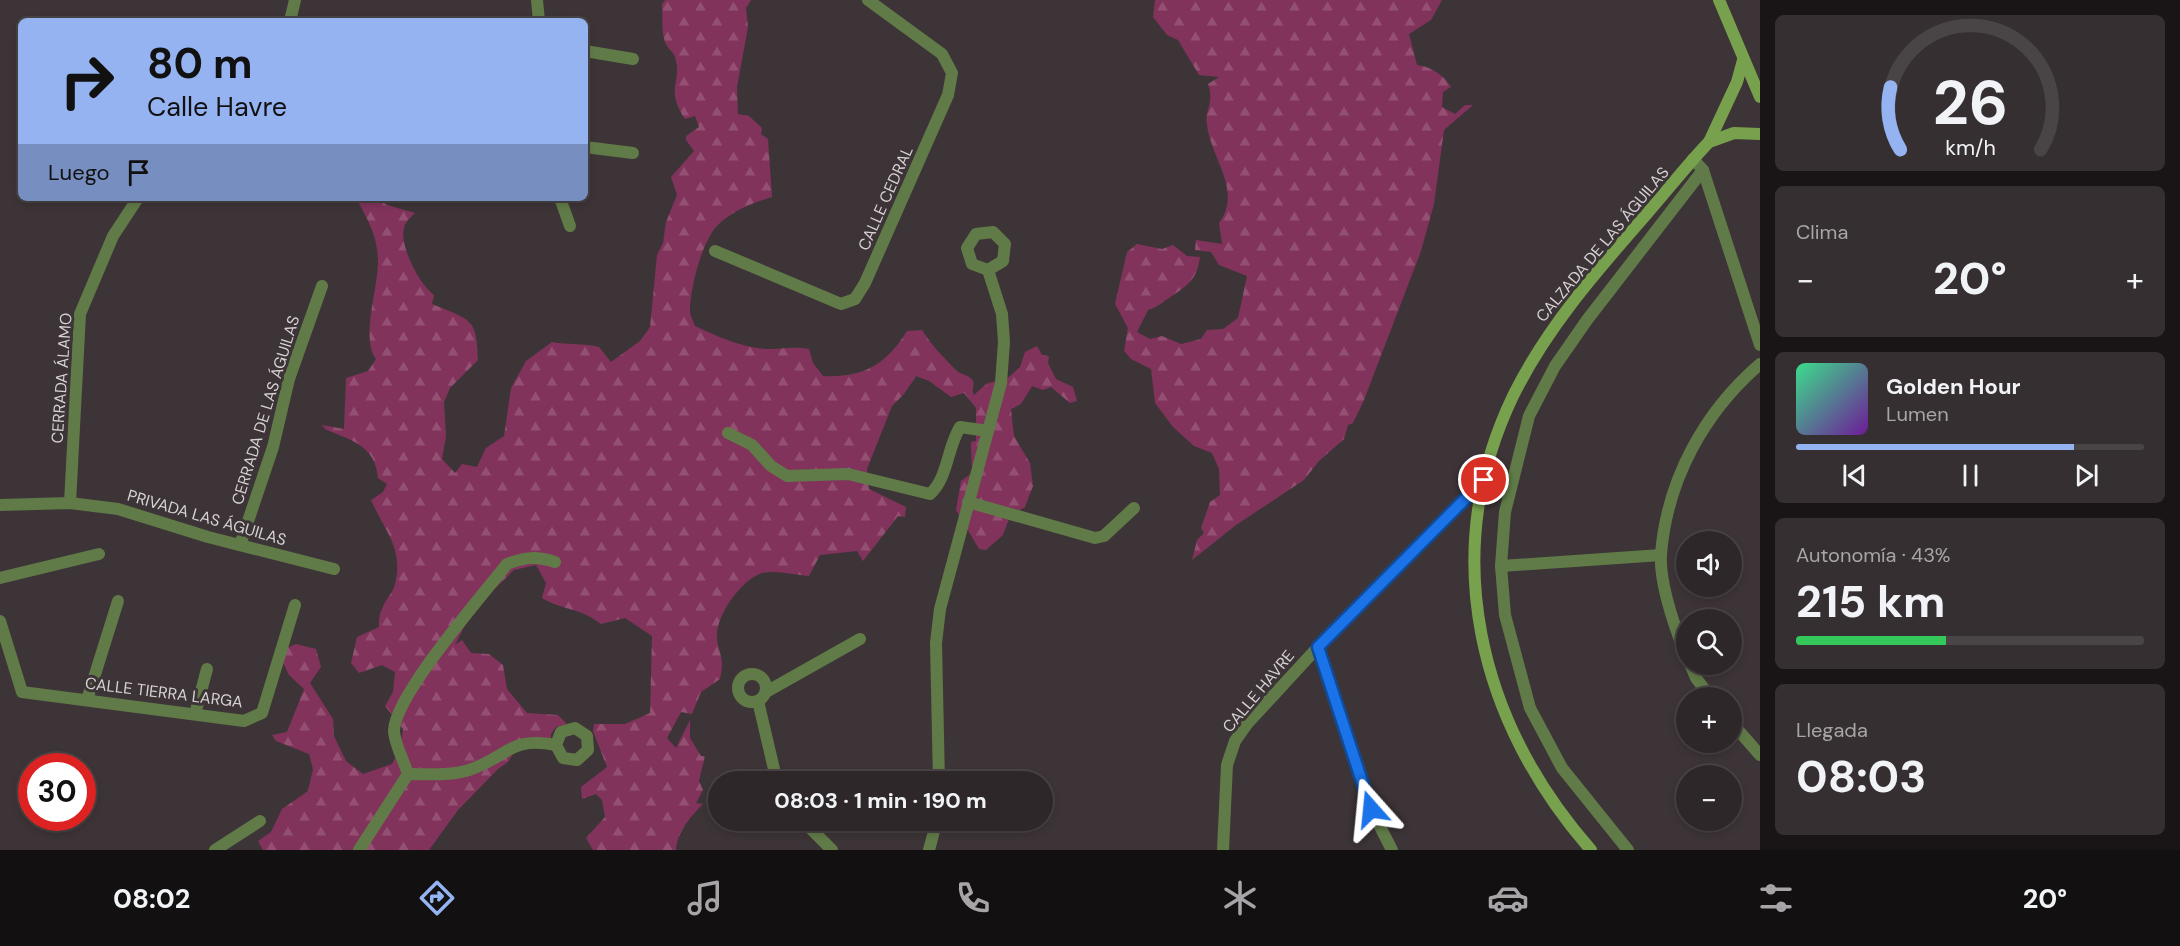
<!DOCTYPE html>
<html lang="es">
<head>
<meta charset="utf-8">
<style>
  body { margin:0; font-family:"DM Sans",sans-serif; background:#362f31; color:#f1f3f6; height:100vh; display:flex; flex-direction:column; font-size:22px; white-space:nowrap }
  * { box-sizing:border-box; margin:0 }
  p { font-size:20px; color:#a7a5a8 }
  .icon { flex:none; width:33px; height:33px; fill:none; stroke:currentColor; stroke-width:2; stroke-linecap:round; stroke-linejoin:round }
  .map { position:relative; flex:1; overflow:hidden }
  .drawer { display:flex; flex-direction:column; gap:15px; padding:15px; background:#191517; width:420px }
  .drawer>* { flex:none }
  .top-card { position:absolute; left:18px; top:18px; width:570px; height:183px; border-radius:9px; box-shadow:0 3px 9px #0003,0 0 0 2px #494446; background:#95b2f1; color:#111; overflow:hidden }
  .controls { position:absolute; left:1676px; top:531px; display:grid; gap:12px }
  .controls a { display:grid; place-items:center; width:66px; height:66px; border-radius:50%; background:#2e2729; box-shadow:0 3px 9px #0003,0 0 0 2px #494446; font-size:30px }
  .speed { position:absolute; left:18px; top:753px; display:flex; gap:12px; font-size:30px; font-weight:700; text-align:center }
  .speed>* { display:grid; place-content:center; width:78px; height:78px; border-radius:50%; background:#2e2729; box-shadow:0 3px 9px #0003,0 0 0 2px #494446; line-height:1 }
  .speed .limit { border:9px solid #d22; background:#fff; color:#111 }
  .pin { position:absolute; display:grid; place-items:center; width:51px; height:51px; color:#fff; margin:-26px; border:3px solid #fff; border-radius:50%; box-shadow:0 2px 6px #0007 }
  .me { position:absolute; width:66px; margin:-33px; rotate:342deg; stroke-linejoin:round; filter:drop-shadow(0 0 4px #0008) }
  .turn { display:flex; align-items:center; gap:21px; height:126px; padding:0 30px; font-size:27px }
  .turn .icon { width:78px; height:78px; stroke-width:2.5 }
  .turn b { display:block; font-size:42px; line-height:51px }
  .then { display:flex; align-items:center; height:57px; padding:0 30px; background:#0003; gap:12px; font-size:22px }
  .big { font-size:45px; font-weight:700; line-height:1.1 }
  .drawer .tile { flex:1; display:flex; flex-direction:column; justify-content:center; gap:9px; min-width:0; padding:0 21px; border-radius:9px; background:#362f31 }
  .drawer .dial { align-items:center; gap:0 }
  .dial svg { height:156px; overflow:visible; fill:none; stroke:#494446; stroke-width:7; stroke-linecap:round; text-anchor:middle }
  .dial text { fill:#f1f3f6; stroke:none }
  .song { display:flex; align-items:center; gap:18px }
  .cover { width:72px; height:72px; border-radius:9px; background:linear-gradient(135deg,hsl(150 70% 55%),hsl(280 70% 35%)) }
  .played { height:6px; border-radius:3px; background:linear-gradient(90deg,#95b2f1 80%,#494446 80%) }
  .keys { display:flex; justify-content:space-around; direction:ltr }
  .heat { display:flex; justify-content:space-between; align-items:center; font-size:33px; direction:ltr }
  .charge { height:9px; border-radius:4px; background:linear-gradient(90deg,#34c759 43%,#494446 0) }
  .trip { position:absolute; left:708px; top:771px; width:345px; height:60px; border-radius:30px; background:#2e2729; box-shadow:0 3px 9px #0003,0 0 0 2px #494446; font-weight:700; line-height:60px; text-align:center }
  .tabs { display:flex; height:96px; justify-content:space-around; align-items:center; background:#121010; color:#a7a5a8 }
  .tabs .icon { width:42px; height:42px }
  .tabs .active { color:#95b2f1 }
  .tabs b { font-size:27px; color:#f1f3f6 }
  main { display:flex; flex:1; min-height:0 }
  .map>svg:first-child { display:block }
</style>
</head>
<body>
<main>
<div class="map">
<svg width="1760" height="850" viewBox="0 0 1760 850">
  <defs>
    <pattern id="forest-firs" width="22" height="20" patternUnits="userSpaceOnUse" patternTransform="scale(1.5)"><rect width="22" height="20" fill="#82335b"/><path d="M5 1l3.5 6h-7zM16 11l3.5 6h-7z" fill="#935072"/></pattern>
  </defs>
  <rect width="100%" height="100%" fill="#3d3437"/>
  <g fill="url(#forest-firs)">
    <path d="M665 0H751L746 8 748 27 737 87 738 114 749 116 762 128 761 134 768 139 772 197C752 203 737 209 721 222 703 236 691 285 690 308 689 314 693 320 695 326 716 336 742 348 767 349 782 349 794 346 809 349L813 363 823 376C863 378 886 365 907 331L922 330C932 346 944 358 957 371 961 375 970 375 973 381 975 385 971 389 974 395L986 384 1009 377 1020 367 1025 352 1037 346 1042 355 1049 356 1048 363 1056 379 1073 387 1077 401 1070 403 1051 387 1043 390 1032 386 1021 404 1011 409 1014 436 1030 463 1033 486 1025 507 1010 516 1003 535 986 550 979 549 956 510 961 481 972 473 971 442 976 441V408L964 393 951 397 929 381 916 376 904 394 892 406 867 469 869 489 906 507 905 517 898 516 863 561 857 551 820 555 809 576C795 575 775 570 762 573 742 579 715 616 717 638 719 658 725 655 720 679L701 692 692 714 681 712 667 738 676 748 690 720V738L701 756H705L699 781 703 790 696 803 703 804C691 816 677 832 676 850H593L586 838 605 817 602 800 596 794 582 799 581 787 607 767 593 731 594 724H625L650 713 652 636 625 618 601 624C579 607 564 611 542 598L546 583 536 565 514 570 472 611 455 645 462 640 471 653 489 654 503 665 507 689 527 713 558 715 567 724 556 727 551 734V743L515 751 508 762 498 769 458 810 429 850H263L258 841 271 832 282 809 308 791 313 769 309 754 276 741 272 735 287 732 304 689 289 675 278 652 296 644 316 649 321 667 310 683 333 719 334 736 346 761 363 774 392 764 400 749 403 729 385 706 393 692 395 672 382 665 359 673 351 663 357 637 379 627C379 621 379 614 382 609 385 600 393 593 395 584 404 548 384 530 371 500L383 492 387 484 378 478C375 445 352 441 325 429L322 425 344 429 346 378 368 371 376 359C360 338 379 286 378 259 377 235 367 218 356 198H378L387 205 415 213C411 217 405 222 404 228 399 246 420 285 434 295L432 304C470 320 477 317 478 360L450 388 444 402 446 436 442 459 455 473 462 464 477 467 486 448 504 436 511 388 526 361 552 342C568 345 582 343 599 347L611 362 640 341 650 327 657 255 663 243 666 222 677 195 671 177 694 151 686 140V136L699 127 695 116 685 119C664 87 683 83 675 57 673 51 666 47 665 42 661 31 663 15 662 4Z"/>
    <path d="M1155 0H1442L1431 20 1409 34 1417 65C1430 66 1444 75 1451 87L1443 92 1442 107 1455 114 1465 105H1473L1444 130 1434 204 1421 251 1364 400 1353 423 1348 425 1344 439 1319 461 1304 480 1236 525 1192 560 1197 540 1204 533 1201 528 1210 502 1220 495 1219 469 1212 453 1194 446 1173 427 1155 403 1151 369 1131 359 1124 351 1128 328 1115 304 1127 252 1137 244 1162 249 1173 245 1187 256 1200 257C1197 280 1187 286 1169 298 1161 303 1158 307 1148 310L1137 332 1150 339 1162 336 1181 344 1201 339 1207 330 1223 329 1238 318 1247 276 1219 265 1211 252 1195 250 1196 240 1222 244 1219 223C1243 191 1211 158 1207 125 1204 109 1215 105 1208 84L1219 77 1199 75 1178 40 1167 35 1153 17Z"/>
  </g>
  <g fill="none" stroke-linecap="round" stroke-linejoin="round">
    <g stroke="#617b48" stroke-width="12">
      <polyline points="537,0 539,21"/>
      <polyline points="290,21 295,0"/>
      <polyline points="585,51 633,59"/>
      <polyline points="585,147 633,153"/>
      <polyline points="1703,170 1760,345"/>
      <polyline points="560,198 570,226"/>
      <polygon points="993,232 1005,244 1003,261 988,270 972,264 967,248 976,234"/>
      <polyline points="715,251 841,304 855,299 865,283 948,95 952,73 942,54 868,0"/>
      <path d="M728 433 752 445 771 466 787 476 848 474 930 494C948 478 947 448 960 427L988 431"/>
      <polyline points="968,502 1095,538 1104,536 1134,508"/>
      <polyline points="70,503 80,314 113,236 138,198"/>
      <polyline points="0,505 70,503 118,509 208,537 334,569"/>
      <polyline points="240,545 273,447 289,379 322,286"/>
      <polyline points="1501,566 1661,555"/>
      <polyline points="0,578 99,554"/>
      <polyline points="0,621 22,692 244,721 262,713 295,605"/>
      <polyline points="1318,647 1371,809 1392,850"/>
      <path d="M1686 656C1675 628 1659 584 1661 554 1667 480 1704 412 1760 364"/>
      <polyline points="1690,664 1696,678 1711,698"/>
      <circle cx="752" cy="688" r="14"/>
      <polyline points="766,692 860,639"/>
      <polyline points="87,700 118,601"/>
      <polyline points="758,701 777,782"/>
      <polyline points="195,714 207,669"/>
      <polyline points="1731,722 1760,755"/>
      <polygon points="575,728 587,736 588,750 577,760 563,758 556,745 561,732"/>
      <path d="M408 774C404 761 394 743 394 730 396 694 482 596 507 564 525 557 536 556 555 562"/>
      <polyline points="939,782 936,643 940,609 1001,383 1004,342 1002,314 988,270"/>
      <polyline points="802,820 832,850"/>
      <polyline points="215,850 260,821"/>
      <path d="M359 850 408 774C428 774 450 776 469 770 508 757 509 736 556 745"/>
      <polyline points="929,850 937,820"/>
      <polyline points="1223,850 1227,765 1235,741 1247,724 1318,647 1484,480"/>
      <polyline points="1628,850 1562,768 1530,708 1505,615 1501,566 1505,512 1529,416 1555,366 1587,320 1703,170 1693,159"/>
    </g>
    <g stroke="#78a14d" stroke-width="12">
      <polyline points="1719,0 1760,97"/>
      <polyline points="1709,142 1737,82 1743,60"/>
      <path d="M1591 850C1479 722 1437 555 1513 396 1546 329 1595 273 1644 217 1666 192 1686 166 1709 142L1734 133 1760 134"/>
    </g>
  </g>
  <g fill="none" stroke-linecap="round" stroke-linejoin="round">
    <defs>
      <polyline id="route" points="1371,809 1318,647 1484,480"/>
    </defs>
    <use href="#route" stroke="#114b97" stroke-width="15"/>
    <use href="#route" stroke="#1a73e8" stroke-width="10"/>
  </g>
  <g text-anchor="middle" stroke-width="6" stroke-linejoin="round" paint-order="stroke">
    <g font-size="16" fill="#d8d2d5" stroke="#3d3437">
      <text transform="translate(885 198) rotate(-66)" y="6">CALLE CEDRAL</text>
      <text transform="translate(1602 244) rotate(-50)" y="6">CALZADA DE LAS ÁGUILAS</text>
      <text transform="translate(61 378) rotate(-86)" y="6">CERRADA ÁLAMO</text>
      <text transform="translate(265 410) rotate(-73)" y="6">CERRADA DE LAS ÁGUILAS</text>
      <text transform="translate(207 517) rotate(16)" y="6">PRIVADA LAS ÁGUILAS</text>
      <text transform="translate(1258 691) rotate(-50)" y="6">CALLE HAVRE</text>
      <text transform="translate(164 692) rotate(7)" y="6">CALLE TIERRA LARGA</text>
    </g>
  </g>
</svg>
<div class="controls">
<a><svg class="icon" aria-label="sound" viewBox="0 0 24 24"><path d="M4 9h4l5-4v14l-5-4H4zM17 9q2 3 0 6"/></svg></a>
<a><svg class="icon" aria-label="search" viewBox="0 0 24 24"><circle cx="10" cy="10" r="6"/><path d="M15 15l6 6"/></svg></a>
<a>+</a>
<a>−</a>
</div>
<div class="speed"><div class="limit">30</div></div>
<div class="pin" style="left:1484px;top:480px;background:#d93025"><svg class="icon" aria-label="arrive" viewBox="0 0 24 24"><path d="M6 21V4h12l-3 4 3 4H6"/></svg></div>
<svg class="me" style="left:1371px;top:809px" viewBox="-20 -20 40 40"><path d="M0-17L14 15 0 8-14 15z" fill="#1a73e8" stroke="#fff" stroke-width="4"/></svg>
<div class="trip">08:03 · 1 min · 190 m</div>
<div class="top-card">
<div class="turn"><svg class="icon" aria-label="right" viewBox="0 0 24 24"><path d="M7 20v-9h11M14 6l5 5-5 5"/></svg><div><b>80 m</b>Calle Havre</div></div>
<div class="then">Luego<svg class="icon" aria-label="arrive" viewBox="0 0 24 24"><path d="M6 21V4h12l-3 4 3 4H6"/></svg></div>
</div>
</div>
<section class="drawer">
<div class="tile dial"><svg viewBox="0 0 100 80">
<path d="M14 69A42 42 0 1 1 86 69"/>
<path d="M14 69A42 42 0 0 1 9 37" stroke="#95b2f1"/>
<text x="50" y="56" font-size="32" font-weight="700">26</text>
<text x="50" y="72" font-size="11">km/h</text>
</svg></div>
<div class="tile"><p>Clima</p>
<div class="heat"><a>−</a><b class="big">20°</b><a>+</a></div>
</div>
<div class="tile">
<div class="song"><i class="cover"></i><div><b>Golden Hour</b><p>Lumen</p></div></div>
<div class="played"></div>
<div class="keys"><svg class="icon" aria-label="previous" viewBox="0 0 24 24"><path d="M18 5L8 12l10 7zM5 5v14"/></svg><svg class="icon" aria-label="pause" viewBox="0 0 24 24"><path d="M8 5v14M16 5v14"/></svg><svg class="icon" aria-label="next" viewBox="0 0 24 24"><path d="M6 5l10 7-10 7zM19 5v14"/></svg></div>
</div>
<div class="tile"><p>Autonomía · 43%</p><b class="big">215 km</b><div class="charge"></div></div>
<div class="tile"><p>Llegada</p><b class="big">08:03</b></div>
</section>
</main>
<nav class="tabs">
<b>08:02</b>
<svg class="icon active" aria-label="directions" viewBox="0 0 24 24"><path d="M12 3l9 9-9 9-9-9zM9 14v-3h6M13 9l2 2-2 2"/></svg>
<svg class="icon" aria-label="music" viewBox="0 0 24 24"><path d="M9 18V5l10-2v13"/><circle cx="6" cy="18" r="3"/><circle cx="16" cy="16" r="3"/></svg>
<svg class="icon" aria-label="phone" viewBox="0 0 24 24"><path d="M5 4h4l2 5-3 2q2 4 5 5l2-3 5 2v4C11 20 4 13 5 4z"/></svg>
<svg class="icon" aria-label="climate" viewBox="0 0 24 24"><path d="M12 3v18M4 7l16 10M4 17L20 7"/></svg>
<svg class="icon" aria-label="car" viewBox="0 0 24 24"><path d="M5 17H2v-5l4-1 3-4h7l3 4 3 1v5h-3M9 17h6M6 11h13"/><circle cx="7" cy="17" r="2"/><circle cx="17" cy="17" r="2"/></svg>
<svg class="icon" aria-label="filters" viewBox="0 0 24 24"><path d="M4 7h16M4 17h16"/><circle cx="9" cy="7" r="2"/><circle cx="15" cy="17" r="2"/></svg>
<b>20°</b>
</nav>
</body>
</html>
